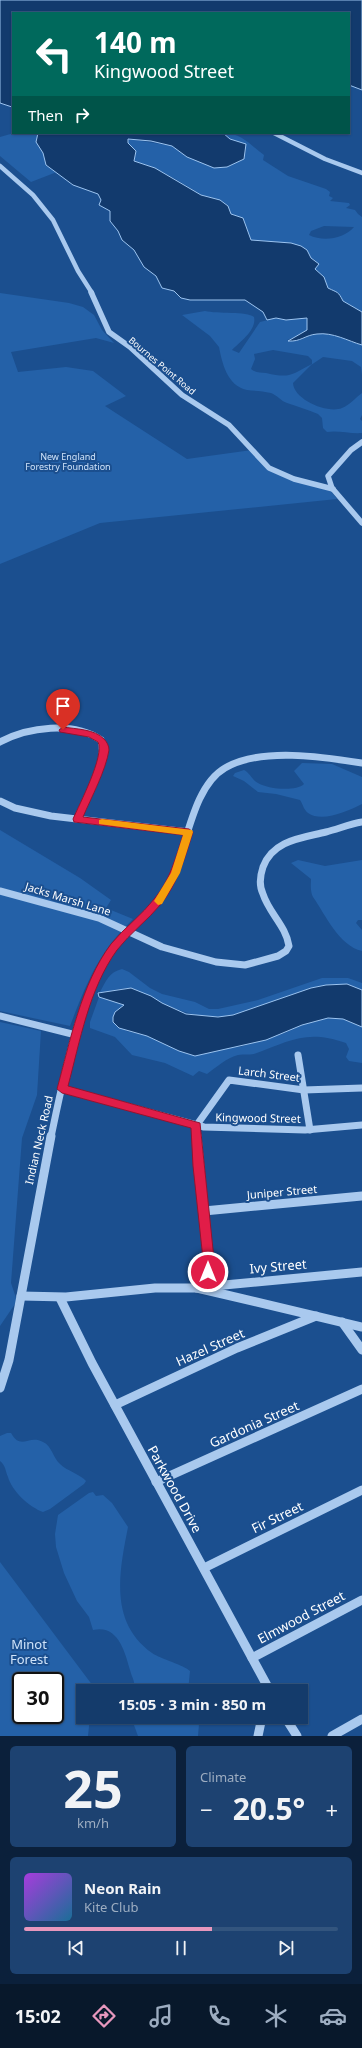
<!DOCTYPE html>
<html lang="en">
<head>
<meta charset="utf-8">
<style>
  body { margin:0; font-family:"Noto Sans",sans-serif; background:#1d4271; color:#f1f3f6; height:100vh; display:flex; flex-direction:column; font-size:15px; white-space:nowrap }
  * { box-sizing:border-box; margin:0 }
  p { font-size:13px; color:#9dadc1 }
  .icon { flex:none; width:22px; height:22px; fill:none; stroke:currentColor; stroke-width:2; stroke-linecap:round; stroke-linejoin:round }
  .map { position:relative; height:1736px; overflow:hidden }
  .sheet { display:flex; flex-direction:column; gap:10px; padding:10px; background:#0b203b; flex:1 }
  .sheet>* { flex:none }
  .hud { position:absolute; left:12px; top:12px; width:338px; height:122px; border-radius:0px; box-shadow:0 1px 3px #0004,0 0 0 1px #33557e; background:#00695c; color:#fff; overflow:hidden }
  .speed { position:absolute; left:12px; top:1672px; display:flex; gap:8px; font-size:20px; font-weight:700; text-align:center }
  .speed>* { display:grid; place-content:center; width:52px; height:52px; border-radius:50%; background:#143b6b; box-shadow:0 1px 3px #0004,0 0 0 1px #33557e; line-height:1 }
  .speed .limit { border:2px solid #111; border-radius:6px; background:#fff; color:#111 }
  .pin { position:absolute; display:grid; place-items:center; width:34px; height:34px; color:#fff; margin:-41px -17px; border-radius:50% 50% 50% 0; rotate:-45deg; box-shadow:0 0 4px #0007 }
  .pin .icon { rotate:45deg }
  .me { position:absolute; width:44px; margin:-22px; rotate:0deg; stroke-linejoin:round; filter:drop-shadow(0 0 3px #0008) }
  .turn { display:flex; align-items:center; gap:14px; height:84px; padding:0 16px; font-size:18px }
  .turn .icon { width:52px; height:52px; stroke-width:2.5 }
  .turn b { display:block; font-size:28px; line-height:34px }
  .then { display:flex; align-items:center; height:38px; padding:0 16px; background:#0003; gap:8px; font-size:15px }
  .big { font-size:30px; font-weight:700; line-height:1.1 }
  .sheet .tile { flex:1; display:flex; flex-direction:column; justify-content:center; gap:6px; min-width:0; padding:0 14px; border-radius:6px; background:#1d4271 }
  .sheet .dial { align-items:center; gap:0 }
  .dial b { font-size:52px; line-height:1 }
  .song { display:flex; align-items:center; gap:12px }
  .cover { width:48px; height:48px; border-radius:6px; background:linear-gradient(135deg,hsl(280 70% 55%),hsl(200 70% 35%)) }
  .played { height:4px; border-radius:2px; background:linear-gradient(90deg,#e797bd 60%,#33557e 60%) }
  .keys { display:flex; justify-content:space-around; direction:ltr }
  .heat { display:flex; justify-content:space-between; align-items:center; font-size:22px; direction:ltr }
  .sheet .tiles { flex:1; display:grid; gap:10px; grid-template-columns:1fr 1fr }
  .tile:last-child { grid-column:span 2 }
  .trip { position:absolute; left:76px; top:1684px; width:232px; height:40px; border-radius:0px; background:#143b6b; box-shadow:0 1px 3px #0004,0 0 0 1px #33557e; font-weight:700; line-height:40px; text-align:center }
  .tabs { display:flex; height:64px; justify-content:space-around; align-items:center; background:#08182b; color:#9dadc1 }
  .tabs .icon { width:28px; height:28px }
  .tabs .on { color:#e797bd }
  .tabs b { font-size:18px; color:#f1f3f6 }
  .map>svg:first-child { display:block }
</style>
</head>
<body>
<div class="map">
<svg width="362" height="1736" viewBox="0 0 362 1736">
  <rect width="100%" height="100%" fill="#1b4f8f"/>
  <g fill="#2461a8" fill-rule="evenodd">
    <polygon points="14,133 41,133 62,170 31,182 0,156 0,137"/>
    <path d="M223 133C242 133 250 145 264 155L263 160 288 176 326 189 330 192 329 196 333 198 330 201 349 203 350 205 346 208 355 210 358 214 362 217V312L343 301C338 290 338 295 329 288 323 284 322 274 315 269L316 261 311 258 307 250 291 243 251 240 243 218 231 214C230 211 229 208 227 205 221 198 210 199 202 195 181 183 159 167 136 162L134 159 136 154 128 143 129 139 172 146 187 157 227 167 244 159 246 150 244 144 230 139ZM324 226 354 227C344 239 323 242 309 235L311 231Z"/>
    <polygon points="0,293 69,303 83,307 94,315 102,330 114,343 96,338 11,352 18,372 66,367 93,371 126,396 105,406 187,459 252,450 264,465 331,491 337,499 100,523 0,564"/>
    <path d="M205 311C217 314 247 311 254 317 257 330 240 342 232 350L239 353 260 322 276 318 286 320 305 318 308 320 307 330 296 337 287 340C303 343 303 336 317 334 332 332 348 341 362 345V375L361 367 352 361 323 357 311 365 293 383C294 400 328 414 342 408 350 405 355 398 362 393V415L360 419 362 421V433C350 434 338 430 327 432L323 428 322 418 318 414C308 410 297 406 287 403 281 401 277 395 271 393 263 391 255 391 247 390 227 386 222 362 219 347L210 336 182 315ZM273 350 308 356 312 360V364C292 374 291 379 266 373 260 372 256 373 251 369L255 359 254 354Z"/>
    <path d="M302 763 332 764 362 777V804C348 811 322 823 308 813 303 809 303 804 300 800L276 794 258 792 244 781 233 776 235 773 244 770C250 773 252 780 258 783 267 789 296 792 304 784L294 771Z"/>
    <path d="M0 830 80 878 111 900 106 908 133 919C98 953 87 982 70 1026L0 1011Z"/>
    <path d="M298 860 325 866 362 860V920H358L356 923 362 930V951C339 946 325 914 313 897 310 891 311 884 311 879L291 863Z"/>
    <path d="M122 969 129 972 150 988 162 994 195 1002 209 1009H218L258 1000 322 978H348L362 983V990L347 984 326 985 233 1015C205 1019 189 1015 164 1004 153 1000 145 992 133 989 123 986 110 992 100 992 106 981 109 972 122 969Z"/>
    <path d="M99 997 124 1005 115 1012 126 1031 147 1036 179 1051 240 1047 285 1033 302 1025 328 1018 343 1019 362 1027V1063L349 1061 346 1057 349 1049 346 1043C306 1029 290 1041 254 1054 248 1055 244 1054 238 1055 228 1057 215 1068 207 1074L199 1071 193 1076 165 1063 132 1055 115 1037 90 1028V1022Z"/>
    <polygon points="0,1022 41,1031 37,1095 22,1138 11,1283 17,1301 0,1326"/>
    <path d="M7 1433H11C21 1451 29 1434 43 1442 52 1446 53 1458 60 1464 67 1471 80 1474 86 1481L84 1484 50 1509 43 1512C29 1507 12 1491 8 1477 5 1470 6 1466 0 1461V1436Z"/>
    <path d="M93 1492 96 1496 103 1495 112 1503 128 1527C119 1573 109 1622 152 1653 161 1659 184 1665 190 1671L188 1691H134C136 1682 132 1678 130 1670 125 1652 118 1624 93 1630L89 1617 77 1601 64 1573 56 1547 55 1534 58 1515 89 1493Z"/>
    <path d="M0 1562 93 1686 92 1691H83V1717H90L88 1736H0ZM21 1681H55V1715H21Z"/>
    <polygon points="131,1717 197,1717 199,1724 198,1736 138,1736"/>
  </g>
  <g fill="#123a6d" stroke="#9cc4f0">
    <polygon points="0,0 362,0 362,90 349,85 349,13 13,13 13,107 12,107 0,103"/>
    <path d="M38 133H223L230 139 246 144 244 159 227 167 214 168 187 157 172 146 151 141 128 139V143L136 151 134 161 155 168 201 195 220 200 228 206 231 214 243 218 251 240 291 243 301 246 307 250 311 258 319 264 315 269 324 277 328 288C338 293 338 291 343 301L362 312V345C348 341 333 332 317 334 305 335 301 342 288 341L307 330V318L286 320 276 318 267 320 263 312 245 300H190L181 298 174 291 162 288 156 276 144 267 134 250 122 240 118 231 110 221V211L99 205 101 200 98 194 73 185 46 165 43 153 36 142Z"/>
    <polygon points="347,984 362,990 362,1027 343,1019 328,1018 302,1025 266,1040 195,1056 179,1051 147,1036 119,1028 113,1022 113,1017 115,1012 124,1005 99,997 98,993 131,988 151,996 162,1003 186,1014 218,1017 233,1015 311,988 326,985"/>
  </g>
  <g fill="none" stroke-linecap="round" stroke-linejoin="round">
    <g stroke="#a9c9ee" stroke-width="4.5">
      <polyline points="274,133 325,159 362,173"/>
      <polyline points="0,166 33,195 53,220 78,271 92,293"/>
    </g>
    <g stroke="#a9c9ee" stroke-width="5.5">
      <polyline points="91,292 109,332 130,347 182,395 229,425 269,468 294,479 333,489"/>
      <polyline points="362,442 351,450 328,476 332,488 362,523"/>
    </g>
    <g stroke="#a9c9ee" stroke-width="7">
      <path d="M0 742C28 727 73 721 101 740 108 766 87 796 77 819"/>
      <polyline points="0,801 15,808 51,816 189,832"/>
      <path d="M0 891 99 918 162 947 216 962 245 965 278 956 286 951 289 946C286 926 269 913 263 894 259 886 260 876 263 867 273 840 302 838 326 832 338 829 350 824 362 822"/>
      <polyline points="0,1016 76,1035"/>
      <polyline points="298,1055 310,1130"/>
      <polyline points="62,1089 204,1127 305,1130 362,1125"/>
      <path d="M51 1137C62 1085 79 997 109 954 128 927 157 910 171 880 187 848 192 787 225 768 260 747 324 757 362 763"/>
      <polyline points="197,1137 196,1126 229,1080 304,1090 362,1088"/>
    </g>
    <g stroke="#a9c9ee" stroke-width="9">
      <polyline points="197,1136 209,1266 205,1277 197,1288"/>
      <polyline points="204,1211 362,1196"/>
      <polyline points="203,1287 362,1272"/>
      <polyline points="21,1296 66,1297 155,1288 197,1288 362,1327"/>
      <polyline points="60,1298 92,1363 270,1691"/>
      <polyline points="342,1322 362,1350"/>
      <polyline points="0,1388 9,1360 51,1136"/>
      <polyline points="115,1405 237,1348 316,1316"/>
      <polyline points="156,1482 362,1389"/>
      <polyline points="204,1568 362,1490"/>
      <polyline points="252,1658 362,1600"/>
      <polyline points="285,1717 297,1736"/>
      <polyline points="258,1736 262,1717"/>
      <polyline points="332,1736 362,1719"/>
    </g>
  </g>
  <path fill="#e11d48" stroke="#92132f" d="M63 727C75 729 95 729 104 739 107 742 109 746 109 750 106 770 91 798 83 817L189 829 193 832C185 857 178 883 161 904 148 920 130 933 117 950 89 989 80 1041 68 1086L200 1123 214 1259 212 1275H204L202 1272 203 1259 193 1166 191 1128 62 1093 57 1089C70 1042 81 984 111 944 124 928 142 915 155 898 170 880 176 857 183 835L74 822 73 819C79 805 105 755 98 742L89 737 60 732 59 730Z"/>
  <polygon fill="#f59e0b" points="102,819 192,830 193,832 180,873 162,904 158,905 154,901 171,873 183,835 99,824 99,820"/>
  <g text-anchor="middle" stroke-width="4" stroke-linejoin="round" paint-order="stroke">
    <g font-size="9" fill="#fff" stroke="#1b4f8f">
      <text transform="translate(162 366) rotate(40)" y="3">Bournes Point Road</text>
    </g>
    <g font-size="9" fill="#cfe3fa" stroke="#1b4f8f">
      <text x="68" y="460">New England<tspan x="68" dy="10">Forestry Foundation</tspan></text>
    </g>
    <g font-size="11" fill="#fff" stroke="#1b4f8f">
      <text transform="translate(68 899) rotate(17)" y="4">Jacks Marsh Lane</text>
      <text transform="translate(269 1074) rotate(7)" y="4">Larch Street</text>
      <text transform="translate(258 1118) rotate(1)" y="4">Kingwood Street</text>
      <text transform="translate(39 1140) rotate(-77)" y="4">Indian Neck Road</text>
      <text transform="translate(282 1192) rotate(-5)" y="4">Juniper Street</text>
    </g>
    <g font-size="13" fill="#fff" stroke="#1b4f8f">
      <text transform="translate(278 1266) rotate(-5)" y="5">Ivy Street</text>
      <text transform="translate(210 1347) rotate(-24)" y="5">Hazel Street</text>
      <text transform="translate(254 1424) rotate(-24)" y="5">Gardonia Street</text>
      <text transform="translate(175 1489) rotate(61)" y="5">Parkwood Drive</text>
      <text transform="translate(277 1517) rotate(-26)" y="5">Fir Street</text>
      <text transform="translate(301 1617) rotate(-28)" y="5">Elmwood Street</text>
    </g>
    <g font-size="13" fill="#cfe3fa" stroke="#1b4f8f">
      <text x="29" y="1649">Minot<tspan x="29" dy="15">Forest</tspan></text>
    </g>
  </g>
</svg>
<div class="speed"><div class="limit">30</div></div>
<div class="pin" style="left:63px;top:730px;background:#d93025"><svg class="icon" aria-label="arrive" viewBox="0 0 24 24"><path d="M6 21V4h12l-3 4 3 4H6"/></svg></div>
<svg class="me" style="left:208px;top:1272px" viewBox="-20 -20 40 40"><circle r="17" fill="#e11d48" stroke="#fff" stroke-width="3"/><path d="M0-11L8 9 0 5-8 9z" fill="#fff"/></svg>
<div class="trip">15:05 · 3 min · 850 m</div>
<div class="hud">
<div class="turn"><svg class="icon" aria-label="left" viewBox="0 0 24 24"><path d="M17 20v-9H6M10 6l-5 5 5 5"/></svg><div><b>140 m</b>Kingwood Street</div></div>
<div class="then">Then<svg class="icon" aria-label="right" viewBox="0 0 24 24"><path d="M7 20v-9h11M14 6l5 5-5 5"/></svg></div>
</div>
</div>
<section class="sheet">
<div class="tiles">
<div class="tile dial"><b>25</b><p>km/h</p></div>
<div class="tile"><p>Climate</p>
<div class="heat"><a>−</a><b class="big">20.5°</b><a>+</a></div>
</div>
<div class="tile">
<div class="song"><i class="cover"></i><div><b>Neon Rain</b><p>Kite Club</p></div></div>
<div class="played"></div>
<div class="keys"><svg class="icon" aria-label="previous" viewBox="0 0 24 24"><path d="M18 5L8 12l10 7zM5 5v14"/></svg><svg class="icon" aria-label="pause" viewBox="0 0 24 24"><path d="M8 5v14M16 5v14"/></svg><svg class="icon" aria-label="next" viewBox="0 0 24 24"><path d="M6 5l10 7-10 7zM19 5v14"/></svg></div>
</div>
</div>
</section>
<nav class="tabs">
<b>15:02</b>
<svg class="icon on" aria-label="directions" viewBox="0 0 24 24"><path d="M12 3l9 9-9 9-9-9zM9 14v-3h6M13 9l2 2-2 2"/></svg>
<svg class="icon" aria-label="music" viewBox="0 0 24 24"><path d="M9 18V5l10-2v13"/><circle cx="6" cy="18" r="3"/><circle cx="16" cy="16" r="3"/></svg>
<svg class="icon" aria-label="phone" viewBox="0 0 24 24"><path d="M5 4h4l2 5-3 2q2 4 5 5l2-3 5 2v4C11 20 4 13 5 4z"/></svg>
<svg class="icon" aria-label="climate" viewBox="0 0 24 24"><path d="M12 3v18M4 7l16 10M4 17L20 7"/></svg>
<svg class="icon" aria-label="car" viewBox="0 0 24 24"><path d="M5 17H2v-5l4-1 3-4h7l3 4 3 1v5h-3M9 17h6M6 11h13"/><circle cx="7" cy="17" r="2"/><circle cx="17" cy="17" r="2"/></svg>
</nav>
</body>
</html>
